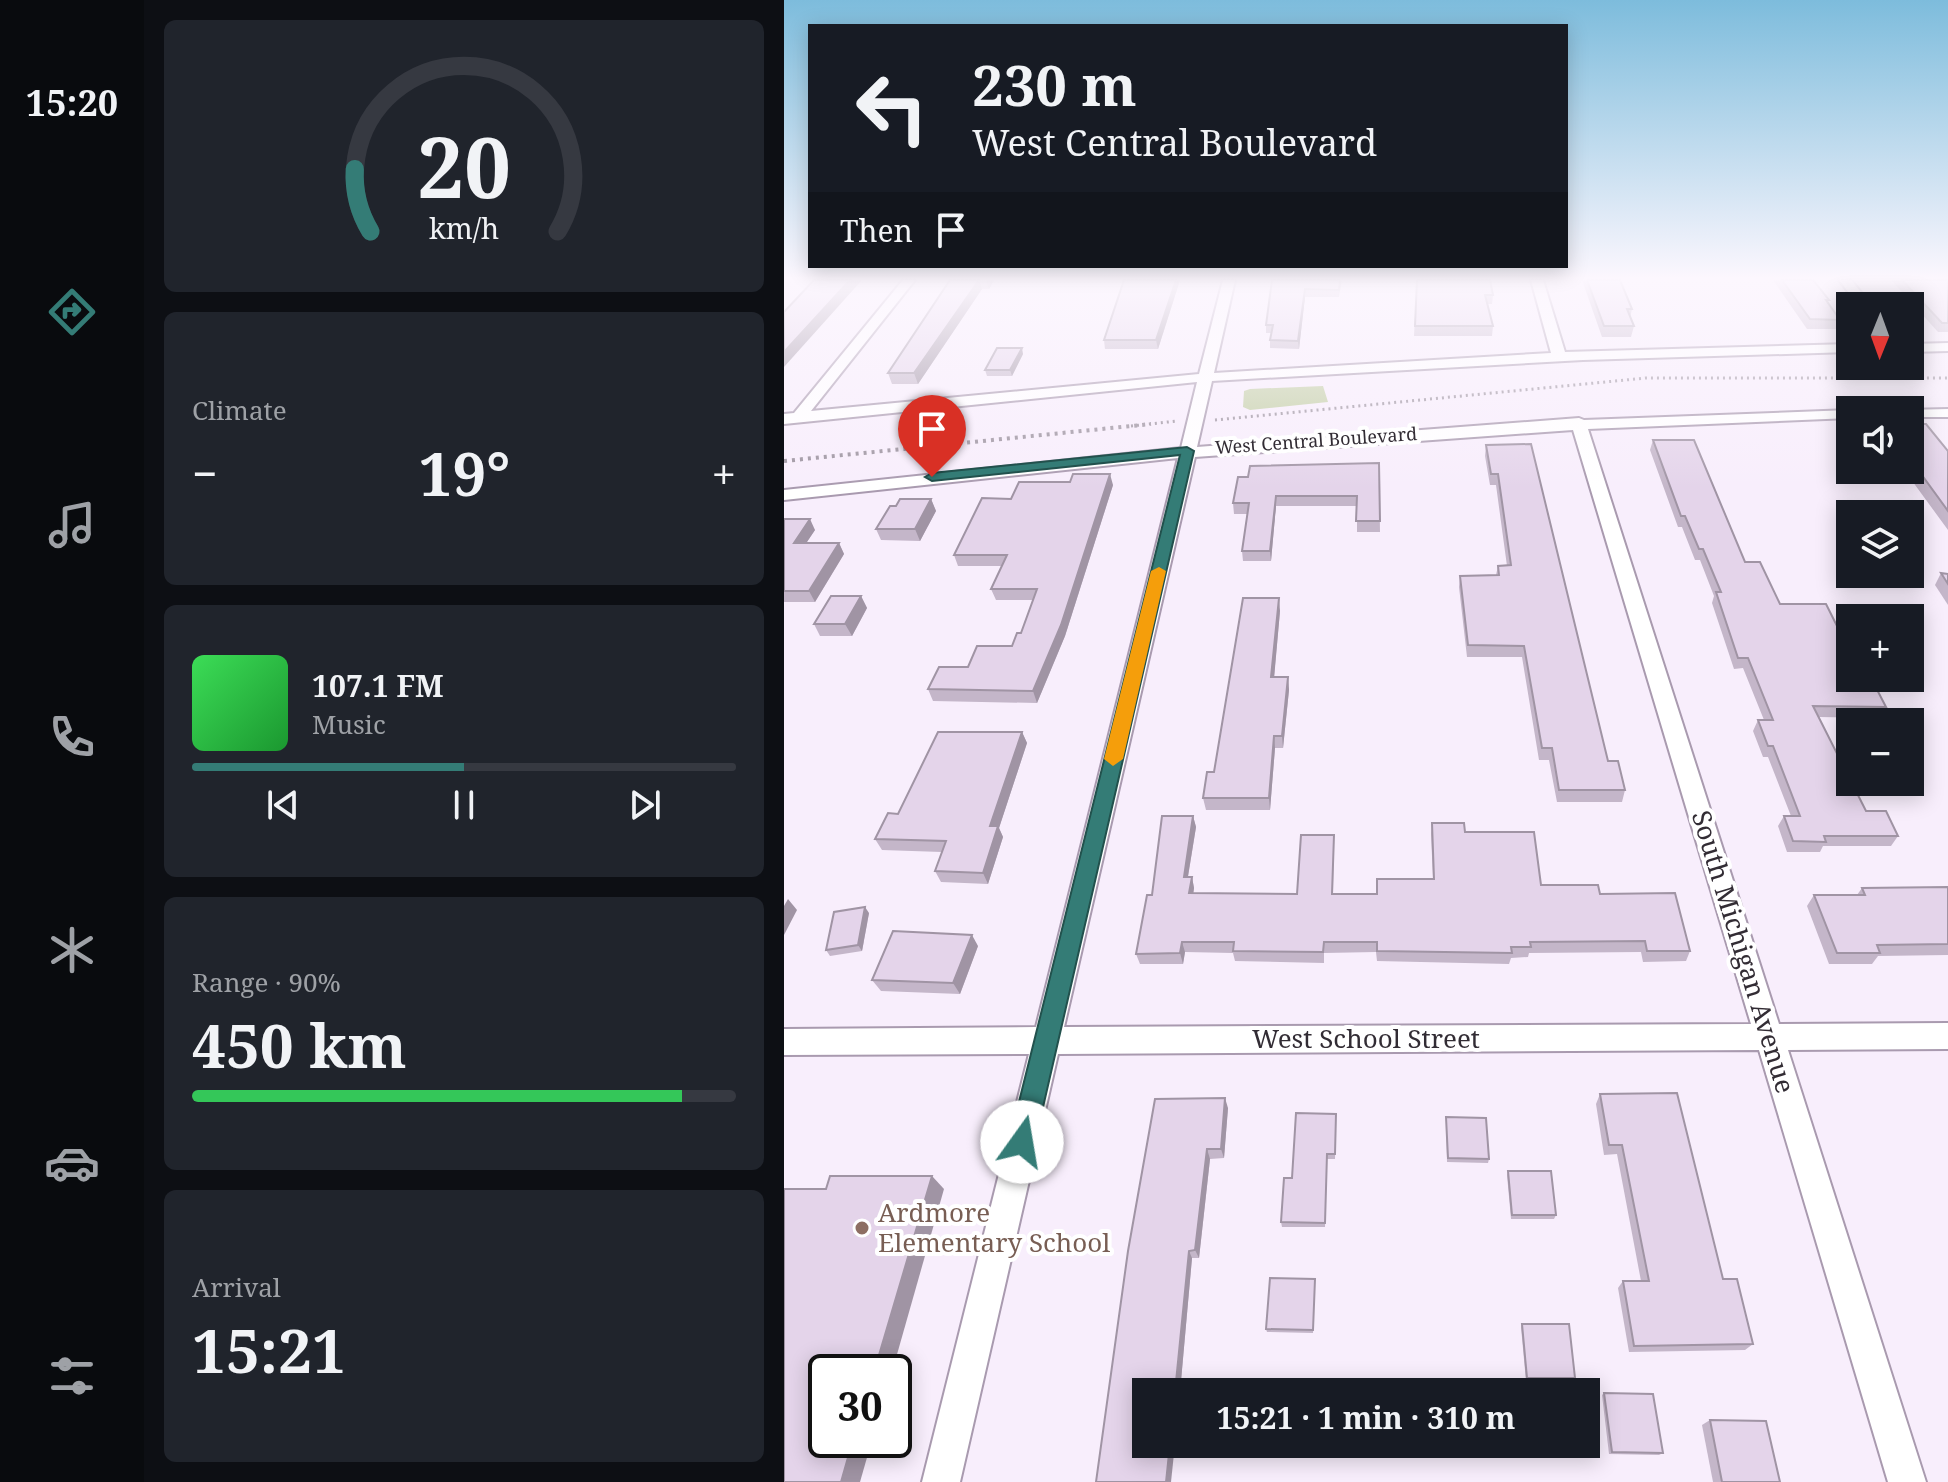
<!DOCTYPE html>
<html lang="en">
<head>
<meta charset="utf-8">
<style>
  body { margin:0; font-family:"Noto Serif",serif; background:#20242c; color:#f1f3f6; height:100vh; display:flex; flex-direction:column; font-size:30px; white-space:nowrap }
  * { box-sizing:border-box; margin:0 }
  p { font-size:26px; color:#9ea1a6 }
  .icon { flex:none; width:44px; height:44px; fill:none; stroke:currentColor; stroke-width:2; stroke-linecap:round; stroke-linejoin:round }
  .map { position:relative; flex:1; overflow:hidden }
  .panel { display:flex; flex-direction:column; gap:20px; padding:20px; background:#0d0f14; width:640px }
  .panel>* { flex:none }
  .top-card { position:absolute; left:24px; top:24px; width:760px; height:244px; border-radius:0px; box-shadow:0 4px 20px #0003; background:#171b24; color:#f1f3f6; overflow:hidden }
  .needle { width:52px; rotate:181deg }
  .fabs { position:absolute; left:1052px; top:292px; display:grid; gap:16px }
  .fabs a { display:grid; place-items:center; width:88px; height:88px; border-radius:0px; background:#171b24; box-shadow:0 4px 20px #0003; font-size:40px }
  .speed { position:absolute; left:24px; top:1354px; display:flex; gap:16px; font-size:40px; font-weight:700; text-align:center }
  .speed>* { display:grid; place-content:center; width:104px; height:104px; border-radius:50%; background:#171b24; box-shadow:0 4px 20px #0003; line-height:1 }
  .speed .limit { border:4px solid #111; border-radius:12px; background:#fff; color:#111 }
  .pin { position:absolute; display:grid; place-items:center; width:68px; height:68px; color:#fff; margin:-82px -34px; border-radius:50% 50% 50% 0; rotate:-45deg; box-shadow:0 0 8px #0007 }
  .pin .icon { rotate:45deg }
  .me { position:absolute; width:88px; margin:-44px; rotate:13deg; stroke-linejoin:round; filter:drop-shadow(0 0 6px #0008) }
  .turn { display:flex; align-items:center; gap:28px; height:168px; padding:0 32px; font-size:36px }
  .turn .icon { width:104px; height:104px; stroke-width:2.5 }
  .turn b { display:block; font-size:56px; line-height:68px }
  .then { display:flex; align-items:center; height:76px; padding:0 32px; background:#0003; gap:16px; font-size:30px }
  .big { font-size:60px; font-weight:700; line-height:1.1 }
  .panel .widget { flex:1; display:flex; flex-direction:column; justify-content:center; gap:12px; min-width:0; padding:0 28px; border-radius:12px; background:#20242c }
  .panel .dial { align-items:center; gap:0 }
  .dial svg { height:208px; overflow:visible; fill:none; stroke:#363941; stroke-width:7; stroke-linecap:round; text-anchor:middle }
  .dial text { fill:#f1f3f6; stroke:none }
  .song { display:flex; align-items:center; gap:24px }
  .cover { width:96px; height:96px; border-radius:12px; background:linear-gradient(135deg,hsl(130 70% 55%),hsl(130 70% 35%)) }
  .played { height:8px; border-radius:4px; background:linear-gradient(90deg,#347c76 50%,#363941 50%) }
  .keys { display:flex; justify-content:space-around; direction:ltr }
  .heat { display:flex; justify-content:space-between; align-items:center; font-size:44px; direction:ltr }
  .charge { height:12px; border-radius:6px; background:linear-gradient(90deg,#34c759 90%,#363941 0) }
  .trip { position:absolute; left:348px; top:1378px; width:468px; height:80px; border-radius:0px; background:#171b24; box-shadow:0 4px 20px #0003; font-weight:700; line-height:80px; text-align:center }
  main { display:flex; flex:1; min-height:0 }
  .tab-bar { display:flex; flex-direction:column; width:144px; justify-content:space-around; align-items:center; background:#090b0e; color:#9ea1a6 }
  .tab-bar .icon { width:56px; height:56px }
  .tab-bar .on { color:#347c76 }
  .tab-bar b { font-size:36px; color:#f1f3f6 }
  .map>svg:first-child { display:block }
</style>
</head>
<body>
<main>
<nav class="tab-bar">
<b>15:20</b>
<svg class="icon on" aria-label="directions" viewBox="0 0 24 24"><path d="M12 3l9 9-9 9-9-9zM9 14v-3h6M13 9l2 2-2 2"/></svg>
<svg class="icon" aria-label="music" viewBox="0 0 24 24"><path d="M9 18V5l10-2v13"/><circle cx="6" cy="18" r="3"/><circle cx="16" cy="16" r="3"/></svg>
<svg class="icon" aria-label="phone" viewBox="0 0 24 24"><path d="M5 4h4l2 5-3 2q2 4 5 5l2-3 5 2v4C11 20 4 13 5 4z"/></svg>
<svg class="icon" aria-label="climate" viewBox="0 0 24 24"><path d="M12 3v18M4 7l16 10M4 17L20 7"/></svg>
<svg class="icon" aria-label="car" viewBox="0 0 24 24"><path d="M5 17H2v-5l4-1 3-4h7l3 4 3 1v5h-3M9 17h6M6 11h13"/><circle cx="7" cy="17" r="2"/><circle cx="17" cy="17" r="2"/></svg>
<svg class="icon" aria-label="filters" viewBox="0 0 24 24"><path d="M4 7h16M4 17h16"/><circle cx="9" cy="7" r="2"/><circle cx="15" cy="17" r="2"/></svg>
</nav>
<section class="panel">
<div class="widget dial"><svg viewBox="0 0 100 80">
<path d="M14 69A42 42 0 1 1 86 69"/>
<path d="M14 69A42 42 0 0 1 8 45" stroke="#347c76"/>
<text x="50" y="56" font-size="32" font-weight="700">20</text>
<text x="50" y="72" font-size="11">km/h</text>
</svg></div>
<div class="widget"><p>Climate</p>
<div class="heat"><a>−</a><b class="big">19°</b><a>+</a></div>
</div>
<div class="widget">
<div class="song"><i class="cover"></i><div><b>107.1 FM</b><p>Music</p></div></div>
<div class="played"></div>
<div class="keys"><svg class="icon" aria-label="previous" viewBox="0 0 24 24"><path d="M18 5L8 12l10 7zM5 5v14"/></svg><svg class="icon" aria-label="pause" viewBox="0 0 24 24"><path d="M8 5v14M16 5v14"/></svg><svg class="icon" aria-label="next" viewBox="0 0 24 24"><path d="M6 5l10 7-10 7zM19 5v14"/></svg></div>
</div>
<div class="widget"><p>Range · 90%</p><b class="big">450 km</b><div class="charge"></div></div>
<div class="widget"><p>Arrival</p><b class="big">15:21</b></div>
</section>
<div class="map">
<svg width="1164" height="1482" viewBox="0 0 1164 1482">
  <rect width="100%" height="100%" fill="#f8eefc"/>
  <polygon fill="#c2cea4" points="539,386 544,402 466,410 459,407 460,391 466,389"/>
  <g fill="none" stroke-linecap="round" stroke-linejoin="round">
    <defs>
      <g id="street">
        <path d="M119 280H131L27 411 415 374 439 280H451L430 373 767 353 747 280H759L781 352 1066 344V352L799 360 428 381 413 447 795 418 800 420 1066 410H1068L1066 418 804 429 995 1024 1164 1023V1049L1004 1050 1142 1482H1104L975 1050 274 1054 176 1482H138L245 1054 0 1055V1029L252 1027 394 458 0 500V490L397 448 413 382 0 424V414L10 413ZM789 430 967 1024 280 1027 411 457Z"/>
        <polygon points="1055,280 1067,280 1088,306 1075,306"/>
        <polygon points="1164,343 1164,351 1126,352 1126,344"/>
        <polygon points="1164,409 1164,417 1126,417 1126,410 1121,410"/>
      </g>
    </defs>
    <use href="#street" stroke="#a99aaf" stroke-width="4"/>
    <g stroke="#9b929e" stroke-width="3" stroke-dasharray="2 4" stroke-linecap="butt">
      <polyline points="431,420 862,378 1164,378"/>
      <polyline points="347,426 393,421"/>
    </g>
    <polyline stroke="#9b929e" stroke-width="4" stroke-dasharray="3 5" stroke-linecap="butt" points="0,461 367,424"/>
    <use href="#street" fill="#fff" fill-rule="evenodd"/>
  </g>
  <g fill="#c4b6c9">
    <polygon points="166,280 210,280 205,289 198,289 134,384 108,384 104,373"/>
    <polygon points="396,280 374,349 321,349 320,340"/>
    <polygon points="488,280 558,280 555,297 521,297 515,349 486,348 486,340 488,333 482,333 482,325"/>
    <polygon points="633,280 709,295 708,304 703,304 709,326 708,336 630,336"/>
    <polygon points="798,280 836,280 848,309 846,318 850,326 847,337 818,337"/>
    <polygon points="989,280 1029,280 1045,300 1044,302 1056,320 1053,329 1023,329"/>
    <polygon points="1107,280 1164,280 1164,332 1154,332"/>
    <polygon points="239,354 228,376 203,376 201,370"/>
    <polygon points="1126,424 1164,451 1164,530 1126,478 1096,478 1091,470 1126,470"/>
    <polygon points="869,440 961,562 996,604 1061,642 1102,707 1095,718 1035,717 1082,811 1114,836 1107,846 1039,846 1036,852 1003,852 994,826 1000,816 1007,816 984,757 979,757 969,731 974,720 980,720 959,668 950,669 928,603 930,596 916,560 911,560 898,527 894,527 866,450"/>
    <polygon points="702,445 824,761 841,790 838,802 773,802 765,760 755,760 738,657 683,657 675,587 676,576 712,575 714,566 723,566 712,485 706,485 701,456"/>
    <polygon points="595,463 596,532 573,532 573,506 492,506 487,561 459,561 458,551 463,514 450,514 449,503"/>
    <polygon points="329,485 281,636 253,703 149,701 144,689 184,667 228,646 237,633 249,600 212,600 207,589 218,566 174,566 170,555 227,499"/>
    <polygon points="147,499 152,511 136,541 97,540 92,529 112,506"/>
    <polygon points="0,519 31,530 22,543 55,543 60,554 31,602 0,602"/>
    <polygon points="1157,573 1164,574 1164,605 1151,585"/>
    <polygon points="77,596 83,608 68,636 36,636 30,624"/>
    <polygon points="496,611 490,677 504,677 505,690 499,748 491,748 486,810 422,810 419,798"/>
    <polygon points="238,732 243,743 215,828 219,837 204,884 157,882 151,871 158,852 98,850 91,839 114,814"/>
    <polygon points="409,816 412,827 404,877 408,877 410,888 409,893 513,894 550,835 549,894 593,894 649,879 647,834 648,823 681,832 757,885 816,894 906,951 902,961 859,962 857,952 745,953 744,957 727,958 725,964 593,961 592,952 540,953 540,963 451,961 449,953 401,952 399,964 356,964 352,954 368,895"/>
    <polygon points="1164,887 1164,955 1094,956 1088,964 1045,964 1023,906 1030,895 1073,895 1078,888"/>
    <polygon points="85,913 78,951 46,956 42,950"/>
    <polygon points="194,946 176,994 97,991 88,980"/>
    <polygon points="816,1094 939,1279 969,1344 961,1350 845,1352 834,1288 839,1281 857,1281 833,1154 820,1155 812,1104"/>
    <polygon points="371,1099 444,1108 440,1158 426,1159 415,1258 408,1258 396,1392"/>
    <polygon points="552,1114 551,1159 543,1159 541,1227 498,1227 497,1222 508,1178"/>
    <polygon points="662,1117 705,1159 704,1163 663,1162"/>
    <polygon points="724,1171 772,1215 770,1219 727,1219 723,1175"/>
    <polygon points="531,1279 529,1333 483,1332 482,1329"/>
    <polygon points="738,1324 791,1378 789,1381 742,1381 737,1327"/>
    <polygon points="820,1393 879,1453 875,1455 825,1454 818,1395"/>
    <polygon points="926,1420 996,1482 929,1482 918,1425"/>
  </g>
  <g fill="#a094a4">
    <polygon points="66,280 78,280 0,367 0,352"/>
    <polygon points="195,280 198,289 134,384 130,373"/>
    <polygon points="202,280 210,280 205,289"/>
    <polygon points="392,280 396,280 374,349 372,340"/>
    <polygon points="521,289 521,297 515,349 514,341"/>
    <polygon points="238,348 239,354 228,376 226,370"/>
    <polygon points="326,474 329,485 281,636 253,703 249,691"/>
    <polygon points="492,496 492,506 487,561 486,551"/>
    <polygon points="147,499 152,511 136,541 131,529"/>
    <polygon points="26,519 31,530 15,554 10,543"/>
    <polygon points="55,543 60,554 31,602 25,591"/>
    <polygon points="77,596 83,608 68,636 61,624"/>
    <polygon points="495,598 496,611 489,690 487,677"/>
    <polygon points="504,677 505,690 499,748 498,736"/>
    <polygon points="238,732 243,743 215,828 219,837 204,884 199,873 206,826"/>
    <polygon points="490,736 491,748 486,810 485,798"/>
    <polygon points="409,816 412,827 402,888 400,877"/>
    <polygon points="408,877 410,888 408,904 405,893"/>
    <polygon points="4,899 13,910 0,935 0,906"/>
    <polygon points="81,907 85,913 78,951 74,945"/>
    <polygon points="188,935 194,946 176,994 169,983"/>
    <polygon points="398,942 401,952 399,964 396,953"/>
    <polygon points="441,1098 444,1108 440,1158 437,1149"/>
    <polygon points="423,1149 426,1159 415,1258 411,1250"/>
    <polygon points="148,1176 160,1189 108,1372 90,1372"/>
    <polygon points="405,1251 408,1258 396,1392 391,1392"/>
    <polygon points="69,1440 88,1440 76,1482 57,1482"/>
    <polygon points="386,1444 391,1444 387,1482 382,1482"/>
  </g>
  <g fill="#e4d4ea" stroke="#a094a4" stroke-width="2">
    <polygon points="30,280 66,280 0,352 0,312"/>
    <polygon points="166,280 195,280 130,373 104,373"/>
    <polygon points="340,280 392,280 372,340 320,340"/>
    <polygon points="488,280 556,280 555,290 521,289 514,341 486,340 489,325 482,325"/>
    <polygon points="633,280 706,280 709,295 701,295 709,326 631,326"/>
    <polygon points="803,280 836,280 848,309 843,309 850,326 820,326"/>
    <polygon points="998,280 1029,280 1045,300 1042,300 1056,320 1026,319"/>
    <polygon points="1118,280 1164,280 1164,323 1158,323"/>
    <polygon points="213,348 238,348 226,370 201,370"/>
    <polygon points="1126,424 1142,424 1164,451 1164,511 1132,467 1126,467"/>
    <polygon points="869,440 910,440 961,562 976,562 996,604 1042,604 1061,642 1066,642 1066,678 1087,678 1102,707 1029,706 1082,811 1102,811 1114,836 1040,836 1042,842 1009,841 1000,816 1016,816 989,746 984,746 974,720 989,720 964,658 954,658 932,592 937,592 919,549 915,549 901,516 897,516"/>
    <polygon points="747,444 824,761 834,761 841,790 775,790 768,748 758,748 740,646 684,645 676,576 715,575 714,566 727,565 714,474 707,474 702,445"/>
    <polygon points="595,463 596,521 572,521 573,496 492,496 486,551 458,551 465,503 449,503 454,477 464,477 466,466"/>
    <polygon points="289,474 326,474 277,625 249,691 144,689 155,667 184,667 193,646 228,646 233,633 237,633 253,589 207,589 223,555 170,555 198,498 227,499 235,482 286,482"/>
    <polygon points="116,499 147,499 131,529 92,529 106,506 112,506"/>
    <polygon points="0,519 26,519 10,543 55,543 25,591 0,591"/>
    <polygon points="1157,573 1164,574 1164,584"/>
    <polygon points="47,596 77,596 61,624 30,624"/>
    <polygon points="459,598 495,598 487,677 504,677 498,736 490,736 485,798 419,798 423,772 430,772"/>
    <polygon points="154,732 238,732 206,826 214,826 199,873 151,871 162,841 91,839 104,813 114,814"/>
    <polygon points="378,816 409,816 400,877 408,877 405,893 513,894 517,835 550,835 548,894 593,894 593,879 650,879 648,823 680,823 681,832 750,832 757,885 814,885 816,894 891,893 906,951 863,951 861,941 746,942 747,947 727,947 728,953 593,951 593,942 540,942 539,952 449,951 450,942 398,942 396,953 352,954 363,895 368,895"/>
    <polygon points="1164,887 1164,944 1093,945 1096,953 1053,953 1030,895 1081,895 1078,888"/>
    <polygon points="81,907 74,945 42,950 50,912"/>
    <polygon points="109,931 188,935 169,983 88,980"/>
    <polygon points="893,1093 939,1279 953,1279 969,1344 850,1346 839,1281 865,1281 838,1145 825,1145 816,1094"/>
    <polygon points="441,1098 437,1149 423,1149 411,1250 405,1251 391,1392 362,1392 362,1444 386,1444 382,1482 312,1482 344,1251 371,1099"/>
    <polygon points="512,1113 552,1114 551,1154 543,1154 541,1223 497,1222 500,1178 508,1178"/>
    <polygon points="662,1117 702,1118 705,1159 664,1158"/>
    <polygon points="724,1171 767,1171 772,1215 728,1215"/>
    <polygon points="46,1176 148,1176 90,1372 42,1372 42,1440 69,1440 57,1482 0,1482 0,1189 42,1189"/>
    <polygon points="486,1278 531,1279 529,1330 482,1329"/>
    <polygon points="738,1324 785,1324 791,1378 743,1378"/>
    <polygon points="820,1393 869,1394 879,1453 828,1452"/>
    <polygon points="926,1420 982,1421 996,1482 938,1482"/>
  </g>
  <linearGradient id="sky" x2="0" y2="1"><stop stop-color="#7dbcdc"/><stop offset="0.57" stop-color="#fcf7fe"/><stop offset="1" stop-color="#fcf7fe" stop-opacity="0"/></linearGradient>
  <rect width="1164" height="488" fill="url(#sky)"/>
  <polygon fill="#347c76" stroke="#22514d" stroke-width="2" points="403,447 410,451 251,1142 247,1151 238,1154 229,1151 225,1142 396,455 148,481 141,477 148,473"/>
  <polygon fill="#f59e0b" points="375,567 382,571 339,759 329,766 320,759 367,571"/>
  <circle fill="#8d6e63" stroke="#fff" stroke-width="3" cx="78" cy="1228" r="8"/>
  <g text-anchor="middle" stroke-width="8" stroke-linejoin="round" paint-order="stroke">
    <g font-size="18" fill="#322c34" stroke="#fff">
      <text transform="translate(532 441) rotate(-4)" y="6">West Central Boulevard</text>
    </g>
    <g font-size="26" fill="#322c34" stroke="#fff">
      <text transform="translate(959 952) rotate(73)" y="9">South Michigan Avenue</text>
      <text x="582" y="1048">West School Street</text>
    </g>
    <g font-size="26" fill="#785e54" stroke="#fff" text-anchor="start">
      <text x="94" y="1222">Ardmore<tspan x="94" dy="30">Elementary School</tspan></text>
    </g>
  </g>
</svg>
<div class="fabs">
<a><svg class="needle" viewBox="-14 -14 28 28"><path d="M0-13l5 13h-10z" fill="#e53935"/><path d="M0 13l5-13h-10z" fill="#9ea1a6"/></svg></a>
<a><svg class="icon" aria-label="sound" viewBox="0 0 24 24"><path d="M4 9h4l5-4v14l-5-4H4zM17 9q2 3 0 6"/></svg></a>
<a><svg class="icon" aria-label="layers" viewBox="0 0 24 24"><path d="M12 4l9 5-9 5-9-5zM3 14l9 5 9-5"/></svg></a>
<a>+</a>
<a>−</a>
</div>
<div class="speed"><div class="limit">30</div></div>
<div class="pin" style="left:148px;top:477px;background:#d93025"><svg class="icon" aria-label="arrive" viewBox="0 0 24 24"><path d="M6 21V4h12l-3 4 3 4H6"/></svg></div>
<svg class="me" style="left:238px;top:1142px" viewBox="-20 -20 40 40"><circle r="19" fill="#fff"/><path d="M0-13L10 11 0 6-10 11z" fill="#347c76"/></svg>
<div class="trip">15:21 · 1 min · 310 m</div>
<div class="top-card">
<div class="turn"><svg class="icon" aria-label="left" viewBox="0 0 24 24"><path d="M17 20v-9H6M10 6l-5 5 5 5"/></svg><div><b>230 m</b>West Central Boulevard</div></div>
<div class="then">Then<svg class="icon" aria-label="arrive" viewBox="0 0 24 24"><path d="M6 21V4h12l-3 4 3 4H6"/></svg></div>
</div>
</div>
</main>
</body>
</html>
